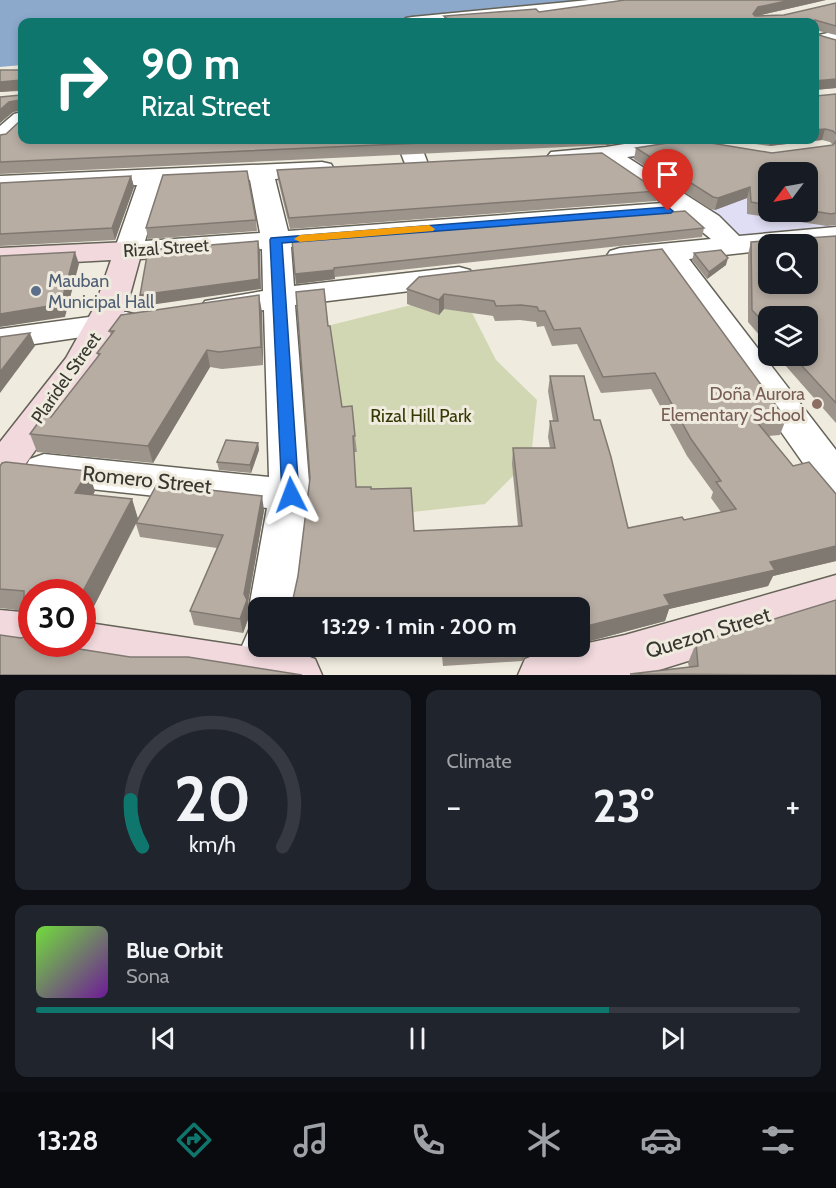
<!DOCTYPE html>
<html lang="en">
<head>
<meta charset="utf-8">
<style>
  body { margin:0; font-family:Cabin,sans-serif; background:#20242c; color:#f1f3f6; height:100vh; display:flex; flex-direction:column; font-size:22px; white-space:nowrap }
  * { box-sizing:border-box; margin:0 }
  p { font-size:20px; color:#9ea1a6 }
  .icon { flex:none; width:33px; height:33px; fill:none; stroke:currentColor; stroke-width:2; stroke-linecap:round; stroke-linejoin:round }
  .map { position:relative; height:675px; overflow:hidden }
  .sheet { display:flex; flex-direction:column; gap:15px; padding:15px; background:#0d0f14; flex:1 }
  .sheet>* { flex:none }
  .banner { position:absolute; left:18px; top:18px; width:801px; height:126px; border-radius:12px; box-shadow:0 3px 9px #0003; background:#0f766e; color:#fff; overflow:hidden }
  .needle { width:39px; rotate:238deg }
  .tools { position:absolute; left:758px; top:162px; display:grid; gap:12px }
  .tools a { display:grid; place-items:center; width:60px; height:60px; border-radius:12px; background:#171b24; box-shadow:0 3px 9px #0003; font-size:30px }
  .speed { position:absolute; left:18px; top:579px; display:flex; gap:12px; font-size:30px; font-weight:700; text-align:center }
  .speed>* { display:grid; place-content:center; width:78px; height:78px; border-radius:50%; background:#171b24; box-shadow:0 3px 9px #0003; line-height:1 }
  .speed .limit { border:9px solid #d22; background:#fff; color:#111 }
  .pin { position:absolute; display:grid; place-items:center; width:51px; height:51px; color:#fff; margin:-62px -26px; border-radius:50% 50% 50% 0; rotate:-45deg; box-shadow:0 0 6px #0007 }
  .pin .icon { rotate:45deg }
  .me { position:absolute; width:66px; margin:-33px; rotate:357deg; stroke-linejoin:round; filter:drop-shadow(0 0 4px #0008) }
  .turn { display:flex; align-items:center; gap:21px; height:126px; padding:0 24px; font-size:27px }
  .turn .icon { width:78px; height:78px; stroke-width:2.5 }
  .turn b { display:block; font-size:42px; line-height:51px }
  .big { font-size:45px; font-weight:800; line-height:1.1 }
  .sheet .widget { flex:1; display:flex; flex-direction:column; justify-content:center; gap:9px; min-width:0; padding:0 21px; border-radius:12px; background:#20242c }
  .sheet .dial { align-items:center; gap:0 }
  .dial svg { height:156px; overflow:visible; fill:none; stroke:#363941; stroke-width:7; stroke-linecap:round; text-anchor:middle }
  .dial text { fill:#f1f3f6; stroke:none }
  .song { display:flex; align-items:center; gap:18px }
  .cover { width:72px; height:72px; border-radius:9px; background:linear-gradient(135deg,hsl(100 70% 55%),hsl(280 70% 35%)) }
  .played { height:6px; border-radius:3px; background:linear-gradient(90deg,#0f766e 75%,#363941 75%) }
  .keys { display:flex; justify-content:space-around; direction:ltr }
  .heat { display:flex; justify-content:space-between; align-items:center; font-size:33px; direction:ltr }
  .sheet .tiles { flex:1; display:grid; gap:15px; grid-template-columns:1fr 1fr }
  .widget:last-child { grid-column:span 2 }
  .trip { position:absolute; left:248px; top:597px; width:342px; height:60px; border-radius:12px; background:#171b24; box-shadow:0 3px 9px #0003; font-weight:800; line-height:60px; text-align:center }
  .tabs { display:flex; height:96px; justify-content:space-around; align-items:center; background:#090b0e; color:#9ea1a6 }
  .tabs .icon { width:42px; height:42px }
  .tabs .active { color:#0f766e }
  .tabs b { font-size:27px; color:#f1f3f6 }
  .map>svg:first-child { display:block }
</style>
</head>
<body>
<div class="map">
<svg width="836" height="675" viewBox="0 0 836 675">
  <rect width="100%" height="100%" fill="#efebde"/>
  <polygon fill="#e0def4" points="660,146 753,194 768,212 807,212 817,203 836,229 807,244 768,244 720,254 704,203 618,153"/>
  <polygon fill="#d1d7b3" points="464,297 496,360 537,400 531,458 485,504 349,519 307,331 431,300"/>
  <polygon fill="#8ca9cc" points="0,0 623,0 387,22 22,22 22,65 0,67"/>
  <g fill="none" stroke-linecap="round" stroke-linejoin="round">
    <defs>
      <g id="street">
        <polygon points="589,0 648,0 640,5 459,22 403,22 406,18 412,17"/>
        <polygon points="836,31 836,42 825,44 819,43 816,39 819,35"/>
        <polygon points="22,112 22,130 8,143 0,145 0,126 14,114"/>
        <polygon points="396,140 419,140 428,164 425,169 416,171 407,169"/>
        <path d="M649 140H696L699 144 695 149 627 157 719 216 739 236 836 227V243L807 246V244H768V250L689 259 836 450V494L822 490 661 261 620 266 610 263 606 257 610 251 620 248 711 239 684 217 291 247 294 286 459 267 470 270 474 276 470 282 459 285 295 305 310 495 295 608H258V623L249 608 267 508 44 484 30 479 24 469 30 459 44 454 269 477 264 310 216 317 205 315 200 308 205 301 263 291 262 249 128 260 118 257 114 251 137 185 0 192V176L322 162 331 164 334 169 331 174 275 179 288 231 663 203 601 161 559 164 551 162 547 157 551 152 606 147ZM250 180 260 233 145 241 162 184Z"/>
        <polygon points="126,312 137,315 142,322 137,329 0,349 0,329"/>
        <polygon points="258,627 258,646 290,646 286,675 236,675 242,646 249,630"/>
      </g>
      <g id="secondary">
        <polygon points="128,242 138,245 142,251 127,306 98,363 14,480 0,485 0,442 66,358 95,306 111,260 0,266 0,248"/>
        <polygon points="836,575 836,615 643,675 518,675 525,659 543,652 579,646 579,645 625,635"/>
        <polygon points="0,610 32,613 32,644 52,644 49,650 32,656 0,652"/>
        <polygon points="82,622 262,649 297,652 315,659 322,675 138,675 82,666 65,659 58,644 82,644"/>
      </g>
    </defs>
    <use href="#street" stroke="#656257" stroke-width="3"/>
    <use href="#secondary" stroke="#656257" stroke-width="3"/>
    <use href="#street" fill="#fff" fill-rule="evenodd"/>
    <use href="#secondary" fill="#f1d9dd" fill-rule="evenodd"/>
  </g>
  <g fill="#9d958c" fill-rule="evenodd">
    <path d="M826 0 757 16 784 15 836 3V35L815 30V34L836 40V88L815 90 816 96 836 94V225L827 226 747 214V198L715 210 710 209 634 159 636 148 772 153 833 145 830 142 822 140 769 146 729 140H814V22H444V16ZM768 172H807V212H768Z"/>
    <polygon points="21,66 22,66 22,140 643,140 606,145 0,174 0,135 6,134 20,121 20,111 13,112 0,123 0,97 21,95 21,91 0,92 0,70 19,70"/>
    <polygon points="277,170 658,191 656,201 290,229 278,180"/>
    <polygon points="131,176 134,187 115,240 0,246 0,183"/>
    <polygon points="256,220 257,231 148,239 146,228"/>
    <polygon points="704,228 702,237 335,277 335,279 296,284 292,240"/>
    <polygon points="836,236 836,423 777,356 807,356 768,316 768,345 748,322 748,254 751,242"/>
    <polygon points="662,249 786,419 780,435 768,436 793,466 836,494 836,561 773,576 768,586 669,609 665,621 579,644 579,608 298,576 310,478 328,326 342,407 355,436 357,452 354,452 356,487 372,489 414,531 518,526 512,464 513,448 550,448 548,437 550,421 553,421 548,391 550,376 594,420 628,528 684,520 721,512 711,498 713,492 687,456 651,389 601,393 577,344 552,346 544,326 537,327 536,322 520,320 495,321 493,316 444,309 439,315 407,304 407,289"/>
    <polygon points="694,253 726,265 707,279 692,260"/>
    <polygon points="262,312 263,365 222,369 210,367 153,463 37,452 30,434 51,417 98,356 97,353 111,335 109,331"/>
    <polygon points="258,443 259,450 251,473 219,470 217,462"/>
    <polygon points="0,466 95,491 93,495 132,499 138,519 264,510 248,603 250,614 243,633 194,625 190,611 217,548 140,537 136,524 87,620 82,620 82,592 32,592 32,644 73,648 130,657 0,675 21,638 31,635 24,622 24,611 0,608"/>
    <polygon points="696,643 836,675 630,675 689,667 688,663"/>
    <polygon points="296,646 359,646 359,650"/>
    <polygon points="441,646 562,646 542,650 524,657 522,661 443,666"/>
  </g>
  <g fill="#807972">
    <polygon points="791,0 826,0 756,16 753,14 758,7"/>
    <polygon points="836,79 836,88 814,90 815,81"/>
    <polygon points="21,80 22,90 0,92 0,82"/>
    <polygon points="20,100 22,110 13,112 0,123 0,110 9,102"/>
    <polygon points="825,129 822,140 769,146 771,140 814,140 814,130"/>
    <polygon points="607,140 643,140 606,145"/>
    <polygon points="131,176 134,187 115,240 112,228"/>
    <polygon points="750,187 747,198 715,210 718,198"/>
    <polygon points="258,241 260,251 261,289 143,306 140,295"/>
    <polygon points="75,252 79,264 65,317 0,327 0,314"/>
    <polygon points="728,258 726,265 707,279 709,272"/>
    <polygon points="334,270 335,279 296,284 295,274"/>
    <polygon points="444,294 444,309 439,315 439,300"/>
    <polygon points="259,295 262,312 263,365 261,347"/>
    <polygon points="30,333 35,346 0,393 0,372"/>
    <polygon points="207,350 210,367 153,463 148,446"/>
    <polygon points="258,443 259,450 251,473 250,465"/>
    <polygon points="88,471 95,491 82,513 75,493"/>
    <polygon points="262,496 264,510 248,603 250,614 243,633 240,619"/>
    <polygon points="132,499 138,519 87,620 82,610 82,593"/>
    <polygon points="836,546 836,561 773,576 768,586 669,609 665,621 579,644 579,635 580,628 664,595 770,562"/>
    <polygon points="524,646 543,646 542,650 524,657 522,661"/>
  </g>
  <g fill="#b7ada3" stroke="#807972" stroke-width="1.5" fill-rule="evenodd">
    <polygon points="625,0 791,0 758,7 753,14 755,16 784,15 836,3 836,26 815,20 815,34 836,40 836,79 815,81 816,96 836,94 836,134 833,131 825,129 814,130 814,22 452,22 444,16 536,9 539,12"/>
    <polygon points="21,66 22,66 22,140 490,140 0,162 0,135 6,134 20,121 20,100 9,102 0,110 0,97 21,95 21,80 0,82 0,70 19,70"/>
    <polygon points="836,141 836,213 831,214 807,210 807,172 768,172 768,205 751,202 750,187 718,198 713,197 636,148 674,142 705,142 772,153 833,145"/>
    <polygon points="602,153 658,191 289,218 277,170"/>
    <polygon points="247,171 256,220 146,228 163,175"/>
    <polygon points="131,176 112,228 0,234 0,183"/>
    <polygon points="685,211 704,228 334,268 334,270 295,274 292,240"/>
    <path d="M836 236V403L793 356H807V316H768V327L752 310 751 242ZM768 244H807V284H768Z"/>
    <polygon points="258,241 259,279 140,295 148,250"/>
    <polygon points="662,249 786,419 756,421 793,466 809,462 836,494 836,546 770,562 775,570 664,595 670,605 579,628 579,608 291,608 298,576 310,478 296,292 324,289 328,326 330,326 342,407 352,406 355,436 353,436 356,487 371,487 371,489 411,488 414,531 522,526 513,448 555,448 550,421 558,421 550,376 584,376 594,420 600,420 611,457 628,528 682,517 684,520 736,509 716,482 721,481 691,439 655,373 603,377 580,328 554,330 545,311 539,311 537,307 521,305 496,306 494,301 444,294 439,300 407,289 419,277"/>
    <polygon points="721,250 728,258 709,272 694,253"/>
    <polygon points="75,252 61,304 0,314 0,256"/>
    <polygon points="259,295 261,347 219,352 207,350 148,446 30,434 43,416 51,417 100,354 97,353 114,331 109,331 121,315"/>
    <polygon points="30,333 0,372 0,337"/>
    <polygon points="226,440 258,443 250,465 217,462"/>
    <polygon points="6,462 88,471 75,493 132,499 82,593 32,592 32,622 24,622 24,591 0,589 0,466 2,463"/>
    <polygon points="157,484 262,496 244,594 247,600 240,619 190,611 223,535 136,523"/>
    <polygon points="836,600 836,675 630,674 698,666 696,643"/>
    <polygon points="0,635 21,638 32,635 32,644 62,644 73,648 130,657 188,657 302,675 0,675"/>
    <polygon points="443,646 499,646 443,649"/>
  </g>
  <polygon fill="#1a73e8" stroke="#114b97" stroke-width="1.5" points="668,207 673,211 671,213 282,243 299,495 297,499 291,501 285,499 282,495 270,240 271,238"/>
  <polygon fill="#f59e0b" points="429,225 435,229 433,231 300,242 294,239 300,235"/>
  <circle fill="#5c6f8a" stroke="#efebde" stroke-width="2" cx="36" cy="291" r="6"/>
  <circle fill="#8d6e63" stroke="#efebde" stroke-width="2" cx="817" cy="404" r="6"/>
  <g text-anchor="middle" stroke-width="6" stroke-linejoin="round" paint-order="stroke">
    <g font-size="18" fill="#383631" stroke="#efebde">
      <text transform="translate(166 248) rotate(-4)" y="6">Rizal Street</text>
      <text transform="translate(66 378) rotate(-55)" y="6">Plaridel Street</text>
    </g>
    <g font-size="18" fill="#4e5e75" stroke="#efebde" text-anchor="start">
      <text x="48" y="287">Mauban<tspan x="48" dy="21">Municipal Hall</tspan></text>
    </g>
    <g font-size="18" fill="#785e54" stroke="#efebde" text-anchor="end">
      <text x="805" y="400">Doña Aurora<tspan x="805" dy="21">Elementary School</tspan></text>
    </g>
    <g font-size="18" fill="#343802" stroke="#efebde">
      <text x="421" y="422">Rizal Hill Park</text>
    </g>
    <g font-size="21" fill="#383631" stroke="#efebde">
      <text transform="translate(147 480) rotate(6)" y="7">Romero Street</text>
      <text transform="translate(708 633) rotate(-17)" y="7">Quezon Street</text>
    </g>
  </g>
</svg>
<div class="tools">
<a><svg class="needle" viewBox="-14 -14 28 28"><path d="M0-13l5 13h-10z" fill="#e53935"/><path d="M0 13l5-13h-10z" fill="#9ea1a6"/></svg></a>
<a><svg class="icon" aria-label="search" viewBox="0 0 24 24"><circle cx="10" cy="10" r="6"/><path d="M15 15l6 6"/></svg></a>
<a><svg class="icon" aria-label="layers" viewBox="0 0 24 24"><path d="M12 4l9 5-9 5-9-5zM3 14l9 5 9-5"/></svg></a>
</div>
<div class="speed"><div class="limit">30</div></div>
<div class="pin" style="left:668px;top:211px;background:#d93025"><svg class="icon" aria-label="arrive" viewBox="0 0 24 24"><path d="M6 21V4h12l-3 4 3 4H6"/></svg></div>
<svg class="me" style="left:291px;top:495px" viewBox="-20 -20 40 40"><path d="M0-17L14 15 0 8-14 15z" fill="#1a73e8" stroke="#fff" stroke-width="4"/></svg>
<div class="trip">13:29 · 1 min · 200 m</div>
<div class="banner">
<div class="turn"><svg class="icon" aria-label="right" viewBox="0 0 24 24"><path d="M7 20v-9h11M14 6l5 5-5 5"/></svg><div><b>90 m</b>Rizal Street</div></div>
</div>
</div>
<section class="sheet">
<div class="tiles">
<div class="widget dial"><svg viewBox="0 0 100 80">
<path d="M14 69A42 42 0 1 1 86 69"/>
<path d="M14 69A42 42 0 0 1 8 45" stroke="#0f766e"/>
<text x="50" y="56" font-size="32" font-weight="700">20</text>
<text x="50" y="72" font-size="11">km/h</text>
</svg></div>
<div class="widget"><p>Climate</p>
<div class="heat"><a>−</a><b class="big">23°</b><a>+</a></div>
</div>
<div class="widget">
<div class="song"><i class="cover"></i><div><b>Blue Orbit</b><p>Sona</p></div></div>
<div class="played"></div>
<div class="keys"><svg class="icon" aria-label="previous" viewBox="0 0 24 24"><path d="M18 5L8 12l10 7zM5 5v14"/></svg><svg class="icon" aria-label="pause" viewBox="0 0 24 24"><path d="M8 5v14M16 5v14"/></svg><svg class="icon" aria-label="next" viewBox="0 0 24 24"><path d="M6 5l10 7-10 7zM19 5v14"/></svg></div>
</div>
</div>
</section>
<nav class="tabs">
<b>13:28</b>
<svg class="icon active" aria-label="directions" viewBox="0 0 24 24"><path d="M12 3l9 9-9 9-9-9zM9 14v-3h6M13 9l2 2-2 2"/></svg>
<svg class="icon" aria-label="music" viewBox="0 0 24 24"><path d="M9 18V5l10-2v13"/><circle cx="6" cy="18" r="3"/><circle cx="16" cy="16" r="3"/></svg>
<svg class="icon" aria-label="phone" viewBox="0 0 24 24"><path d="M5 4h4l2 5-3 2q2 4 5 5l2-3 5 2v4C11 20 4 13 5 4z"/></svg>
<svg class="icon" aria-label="climate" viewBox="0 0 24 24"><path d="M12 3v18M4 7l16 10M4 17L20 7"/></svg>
<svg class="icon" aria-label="car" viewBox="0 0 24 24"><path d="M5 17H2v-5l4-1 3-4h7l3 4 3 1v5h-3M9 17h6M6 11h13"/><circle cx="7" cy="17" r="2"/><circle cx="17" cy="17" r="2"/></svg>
<svg class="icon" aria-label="filters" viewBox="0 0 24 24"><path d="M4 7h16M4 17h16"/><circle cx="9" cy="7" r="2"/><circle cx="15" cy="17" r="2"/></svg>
</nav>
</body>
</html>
